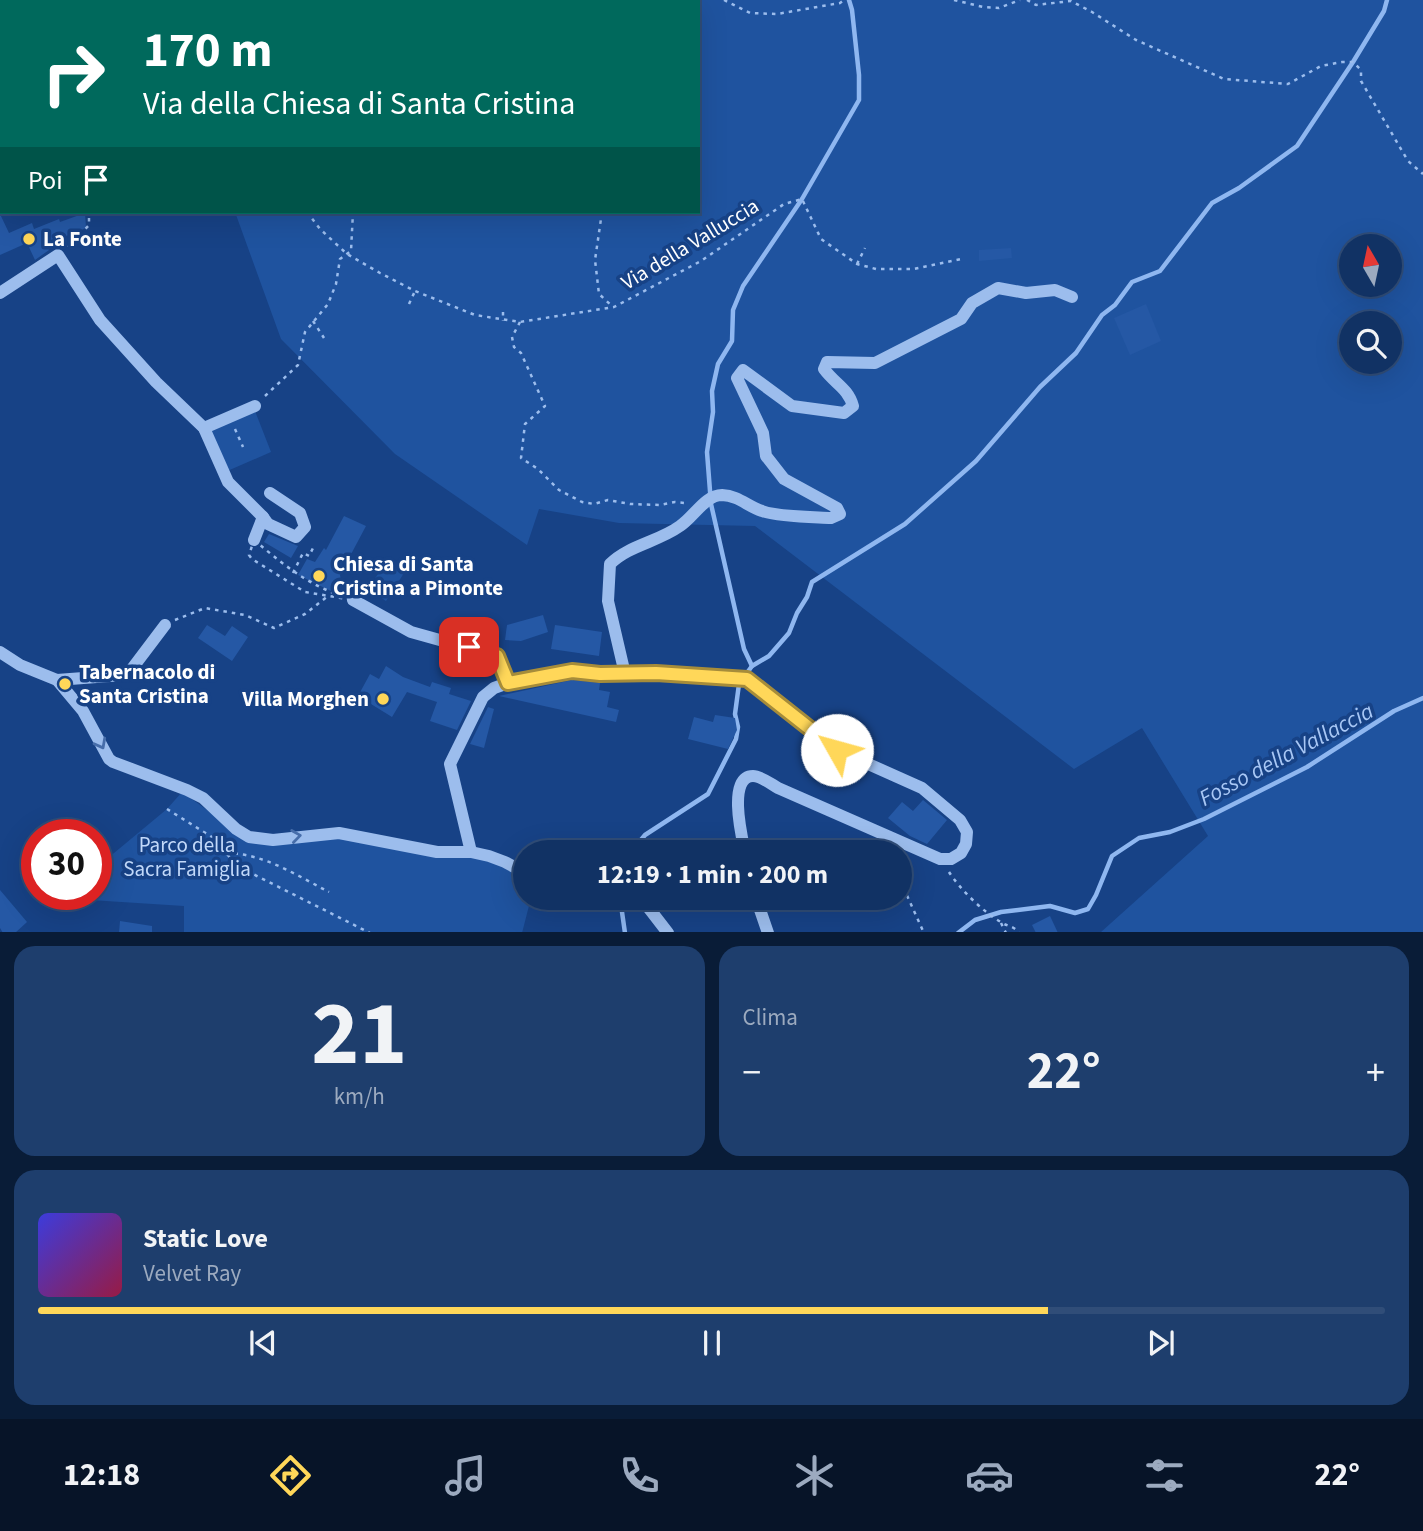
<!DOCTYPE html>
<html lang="it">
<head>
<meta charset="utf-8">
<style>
  body { margin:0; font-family:"Source Sans 3",sans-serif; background:#1e3e6d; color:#f1f3f6; height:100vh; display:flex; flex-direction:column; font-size:26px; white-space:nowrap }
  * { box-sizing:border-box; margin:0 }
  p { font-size:23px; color:#9caabf }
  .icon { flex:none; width:38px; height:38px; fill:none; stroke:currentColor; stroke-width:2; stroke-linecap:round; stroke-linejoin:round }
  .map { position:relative; height:932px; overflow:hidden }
  .details { display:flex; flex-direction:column; gap:14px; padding:14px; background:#091c37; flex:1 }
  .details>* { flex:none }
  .banner { position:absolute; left:0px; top:0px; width:700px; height:214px; box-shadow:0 7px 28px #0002,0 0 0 2px #304d78; background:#00695c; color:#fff; overflow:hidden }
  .needle { width:46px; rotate:351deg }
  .tools { position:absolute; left:1339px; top:234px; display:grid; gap:14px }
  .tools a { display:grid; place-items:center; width:63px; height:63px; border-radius:50%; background:#113264; box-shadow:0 7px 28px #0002,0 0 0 2px #304d78; font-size:35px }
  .speed { position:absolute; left:21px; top:819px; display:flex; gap:14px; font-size:35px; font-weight:700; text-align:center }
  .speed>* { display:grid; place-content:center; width:91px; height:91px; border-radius:50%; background:#113264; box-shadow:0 7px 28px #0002,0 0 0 2px #304d78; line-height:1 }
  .speed .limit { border:10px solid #d22; background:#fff; color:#111 }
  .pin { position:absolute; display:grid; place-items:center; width:60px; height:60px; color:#fff; margin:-30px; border-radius:14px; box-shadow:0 4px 10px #0006 }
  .me { position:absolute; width:77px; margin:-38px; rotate:308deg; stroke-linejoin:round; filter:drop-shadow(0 0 5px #0008) }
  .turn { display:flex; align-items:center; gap:24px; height:147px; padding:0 28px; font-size:32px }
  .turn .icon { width:91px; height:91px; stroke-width:2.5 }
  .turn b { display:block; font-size:49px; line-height:60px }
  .then { display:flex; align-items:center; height:66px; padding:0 28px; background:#0003; gap:14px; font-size:26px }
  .big { font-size:52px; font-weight:700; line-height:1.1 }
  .details .tile { flex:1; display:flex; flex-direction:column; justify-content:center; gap:10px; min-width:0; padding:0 24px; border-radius:21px; background:#1e3e6d }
  .details .dial { align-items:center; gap:0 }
  .dial b { font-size:91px; line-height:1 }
  .song { display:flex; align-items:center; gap:21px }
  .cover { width:84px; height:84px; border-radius:10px; background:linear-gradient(135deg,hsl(240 70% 55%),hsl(340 70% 35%)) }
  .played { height:7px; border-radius:4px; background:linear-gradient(90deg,#ffd759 75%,#304d78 75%) }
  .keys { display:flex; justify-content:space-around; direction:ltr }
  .heat { display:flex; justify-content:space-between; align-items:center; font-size:38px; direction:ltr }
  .details .tiles { flex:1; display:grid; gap:14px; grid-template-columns:1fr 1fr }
  .tile:last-child { grid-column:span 2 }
  .trip { position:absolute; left:513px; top:840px; width:399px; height:70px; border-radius:35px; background:#113264; box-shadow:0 7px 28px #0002,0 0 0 2px #304d78; font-weight:700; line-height:70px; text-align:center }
  .menu { display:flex; height:112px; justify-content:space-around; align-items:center; background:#071428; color:#9caabf }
  .menu .icon { width:49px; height:49px }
  .menu .current { color:#ffd759 }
  .menu b { font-size:32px; color:#f1f3f6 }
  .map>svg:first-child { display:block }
</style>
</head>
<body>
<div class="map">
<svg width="1423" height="933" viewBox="0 0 1423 933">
  <rect width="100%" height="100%" fill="#174286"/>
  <g fill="#1f539f" fill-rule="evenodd">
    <path d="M106 0H1423V932H1101L1208 836 1142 728 1074 769 755 526 619 523 539 509 527 545 395 454 281 339 235 212H698V2ZM1351 247H1390V285H1351ZM1351 324H1390V362H1351Z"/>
    <polygon points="255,411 271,452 225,472 208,431"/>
    <polygon points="386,562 404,573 386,601 368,589"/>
    <polygon points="182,792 246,838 342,837 469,855 500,864 525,878 525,898 531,898 522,933 184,932 184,906 59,898 64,894 96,894 96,868 167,809"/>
  </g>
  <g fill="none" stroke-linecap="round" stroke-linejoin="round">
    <g stroke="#8fb7f0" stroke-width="4.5">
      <polyline points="752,666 744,649 711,504 707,452 713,412 712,391 718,364 732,341 733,310 743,286 802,199 859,100 859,75 852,10 849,0"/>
      <polyline points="631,852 645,835 708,794 736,739 738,727 735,714 739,684 752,666 769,656 789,633 797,613 807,597 812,582 905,524 976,461 1040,387 1076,353 1102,315 1115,305 1132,282 1160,271 1212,203 1239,188 1297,146 1353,62 1384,11 1387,0"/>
      <polyline points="620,898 625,933"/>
      <polyline points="958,933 975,920 1001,912 1050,906 1075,913 1088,909 1096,895 1112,856 1139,838 1170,832 1204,819 1307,767 1394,711 1423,698"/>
    </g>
  </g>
  <g fill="#2558a5">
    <polygon points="85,213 86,228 47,244 49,250 35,260 27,243 0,255 0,214 9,233 32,223 34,229 59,219 60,222"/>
    <polygon points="1011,248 1012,258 979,261 979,250"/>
    <polygon points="1146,304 1161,341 1130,355 1114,318"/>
    <polygon points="344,516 366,526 340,575 342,586 335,593 298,575 307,559 315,562 324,548 326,550"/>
    <polygon points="269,534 298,546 291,558 264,542"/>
    <polygon points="543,615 548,632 521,641 505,640 507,625"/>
    <polygon points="207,625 225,636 232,626 248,637 232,661 198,638"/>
    <polygon points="555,625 602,632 599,656 551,649"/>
    <polygon points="386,666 403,677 430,687 432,682 451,688 449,694 471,701 457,730 430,721 437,702 407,692 392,717 358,696 370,674 379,679"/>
    <polygon points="572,680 600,683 599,690 610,692 607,707 619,710 616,722 499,696"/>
    <polygon points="488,707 494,709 484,748 470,744"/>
    <polygon points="715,715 735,718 737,730 728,749 688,739 694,717 713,722"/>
    <polygon points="923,800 947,820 927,844 910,836 888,818 902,802 913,811"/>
    <polygon points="0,890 27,922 15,933 3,933 0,928"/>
    <polygon points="1050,916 1058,933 1036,933 1032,925"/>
    <polygon points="120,921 152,926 152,933 119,933"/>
  </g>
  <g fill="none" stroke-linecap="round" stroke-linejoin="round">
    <g stroke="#9cbded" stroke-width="2.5" stroke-dasharray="3.5 5" stroke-linecap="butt">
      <polyline points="24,0 26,2"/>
      <polyline points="724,0 750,13 777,14 840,3 844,0"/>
      <polyline points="954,0 983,7 999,8 1020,0"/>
      <polyline points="1027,0 1036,5 1071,1 1092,12 1136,40 1224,79 1288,84 1321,66 1342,62 1353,62 1361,70 1361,81 1408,161 1423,174"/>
      <polyline points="176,2 177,0"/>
      <polyline points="341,2 342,0"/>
      <polyline points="665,2 666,0"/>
      <polyline points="307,212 320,229 347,254 380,273 415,291 475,315 520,322 614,307 701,261 784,204 802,199 821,239 857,264 876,269 914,269 961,259"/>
      <polyline points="602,212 595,260 599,294 613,307"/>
      <polyline points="68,247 89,225 89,212"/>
      <polyline points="857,264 865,248"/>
      <polyline points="409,304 415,291"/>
      <polyline points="503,312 503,321"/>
      <polyline points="313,321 324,338"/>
      <polyline points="520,322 512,337 514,347 521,353 545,406 525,424 521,458 538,469 559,490 582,502 594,504 608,500 630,504 660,505 675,502 685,503"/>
      <polyline points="265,396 298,365 305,332 328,304 336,284 340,259 351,251 353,212"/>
      <polyline points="235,429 243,447"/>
      <path d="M254 540C289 569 309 586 353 600L305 592 252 559 249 555Z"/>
      <polyline points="293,573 303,553 309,556 314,546"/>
      <polyline points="175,620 205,608 245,615 274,628 305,614 328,596"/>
      <polyline points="167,809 215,839 231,859 247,871 370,933"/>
      <polyline points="222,847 235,842"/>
      <path d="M226 853C263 853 298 876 329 892"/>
      <path d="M949 872C959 888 984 913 1001 922 1008 927 1013 925 1019 933"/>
      <polyline points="900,880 924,933"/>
      <polyline points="1001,923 1006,933"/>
    </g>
    <g stroke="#9cbded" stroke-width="12">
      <polyline points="0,293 58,255 100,320 156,382 204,428 228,482 263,517 254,540"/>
      <polyline points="204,428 255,406"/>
      <polyline points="263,517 268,524 296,537 305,527 300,513 270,493"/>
      <polyline points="353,600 411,632 497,656 508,683"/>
      <polyline points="0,652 20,665 57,680 83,711 109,759 113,762 187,790 203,798 236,829 249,837 273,840 339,833 437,852 471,852 489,856 505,862 525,873"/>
      <path d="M625 674 608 601 610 564C629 545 658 542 680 526 694 517 705 495 722 495 739 496 747 506 762 511 778 517 812 517 831 518L840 514 837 508 784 479 766 456 763 433 737 378 743 370 792 406 844 413 853 406C848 388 835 384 824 369L827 362 875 363 961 319 972 303 998 288 1026 293 1055 290 1072 297"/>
      <polyline points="57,680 123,675 131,670 165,625"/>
      <path d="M471 852 450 764 483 697 494 688 508 683 572 671 600 674 719 676 747 679 824 742 837 750 922 788 960 820 967 832 966 844 961 853 951 859H940L778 788C771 784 761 776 753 776 727 776 742 838 745 852"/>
      <polyline points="641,898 668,933"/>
      <polyline points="756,898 768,933"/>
    </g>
  </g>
  <defs><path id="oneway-chevron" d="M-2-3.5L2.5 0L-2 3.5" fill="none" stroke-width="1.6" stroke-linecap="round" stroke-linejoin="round" transform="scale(1.75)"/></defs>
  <g stroke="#466daa">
    <use href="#oneway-chevron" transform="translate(101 744) rotate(62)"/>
    <use href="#oneway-chevron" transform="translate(296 836) rotate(-8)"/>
  </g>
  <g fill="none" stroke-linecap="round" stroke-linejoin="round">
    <defs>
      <polyline id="route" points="469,647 497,656 508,683 572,671 600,674 656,673 747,679 837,750"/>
    </defs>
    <use href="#route" stroke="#a68c3a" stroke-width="18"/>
    <use href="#route" stroke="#ffd759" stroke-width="12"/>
  </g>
  <g fill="#ffd759" stroke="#174286" stroke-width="2.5">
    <circle cx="29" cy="239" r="7"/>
    <circle cx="319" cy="576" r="7"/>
    <circle cx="65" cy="684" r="7"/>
    <circle cx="383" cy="699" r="7"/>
  </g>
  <g text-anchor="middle" stroke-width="7" stroke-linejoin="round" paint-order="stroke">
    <g font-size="21" font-weight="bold" fill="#fff" stroke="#174286" text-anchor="start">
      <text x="43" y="246">La Fonte</text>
      <text x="333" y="571">Chiesa di Santa<tspan x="333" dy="24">Cristina a Pimonte</tspan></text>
      <text x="79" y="679">Tabernacolo di<tspan x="79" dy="24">Santa Cristina</tspan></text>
      <text x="369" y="706" text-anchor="end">Villa Morghen</text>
    </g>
    <g font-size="21" fill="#fff" stroke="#174286">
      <text transform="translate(690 244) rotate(-31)" y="7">Via della Valluccia</text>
    </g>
    <g font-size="21" fill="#c2d9fa" stroke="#174286">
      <text x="187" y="852">Parco della<tspan x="187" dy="24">Sacra Famiglia</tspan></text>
    </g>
    <g font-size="23" font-style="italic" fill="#a8c7f5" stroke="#174286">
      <text transform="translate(1286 754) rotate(-28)" y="8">Fosso della Vallaccia</text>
    </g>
  </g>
</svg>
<div class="tools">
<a><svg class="needle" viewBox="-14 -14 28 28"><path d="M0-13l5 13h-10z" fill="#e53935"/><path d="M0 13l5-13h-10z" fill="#9caabf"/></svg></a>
<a><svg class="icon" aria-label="search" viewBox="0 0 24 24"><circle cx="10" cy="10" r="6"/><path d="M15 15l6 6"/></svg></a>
</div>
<div class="speed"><div class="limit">30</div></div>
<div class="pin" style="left:469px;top:647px;background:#d93025"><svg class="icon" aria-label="arrive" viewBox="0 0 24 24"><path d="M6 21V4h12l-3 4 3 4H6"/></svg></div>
<svg class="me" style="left:837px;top:750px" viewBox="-20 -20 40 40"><circle r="19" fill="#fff"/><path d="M0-13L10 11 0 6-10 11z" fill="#ffd759"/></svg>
<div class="trip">12:19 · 1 min · 200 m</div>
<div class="banner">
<div class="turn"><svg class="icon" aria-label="right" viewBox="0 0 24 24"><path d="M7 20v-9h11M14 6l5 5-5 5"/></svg><div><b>170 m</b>Via della Chiesa di Santa Cristina</div></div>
<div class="then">Poi<svg class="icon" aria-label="arrive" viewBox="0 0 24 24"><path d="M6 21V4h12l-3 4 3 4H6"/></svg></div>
</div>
</div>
<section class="details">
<div class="tiles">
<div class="tile dial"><b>21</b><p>km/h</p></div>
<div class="tile"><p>Clima</p>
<div class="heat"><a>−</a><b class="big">22°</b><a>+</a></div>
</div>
<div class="tile">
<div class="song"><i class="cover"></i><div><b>Static Love</b><p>Velvet Ray</p></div></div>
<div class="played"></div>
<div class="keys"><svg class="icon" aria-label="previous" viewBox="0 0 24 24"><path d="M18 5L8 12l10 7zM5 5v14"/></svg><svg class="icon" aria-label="pause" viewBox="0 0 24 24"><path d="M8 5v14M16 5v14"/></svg><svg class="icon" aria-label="next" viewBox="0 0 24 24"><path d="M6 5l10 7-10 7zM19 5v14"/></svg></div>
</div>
</div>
</section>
<nav class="menu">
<b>12:18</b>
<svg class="icon current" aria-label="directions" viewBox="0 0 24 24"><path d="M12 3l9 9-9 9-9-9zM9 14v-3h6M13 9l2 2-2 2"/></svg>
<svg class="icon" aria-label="music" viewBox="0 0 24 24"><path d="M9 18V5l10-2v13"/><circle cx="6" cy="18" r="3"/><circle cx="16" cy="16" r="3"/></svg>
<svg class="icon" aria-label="phone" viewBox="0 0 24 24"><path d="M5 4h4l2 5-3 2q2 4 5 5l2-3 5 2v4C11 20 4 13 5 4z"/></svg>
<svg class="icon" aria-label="climate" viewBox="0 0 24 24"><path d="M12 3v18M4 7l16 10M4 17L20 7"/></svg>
<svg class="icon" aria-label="car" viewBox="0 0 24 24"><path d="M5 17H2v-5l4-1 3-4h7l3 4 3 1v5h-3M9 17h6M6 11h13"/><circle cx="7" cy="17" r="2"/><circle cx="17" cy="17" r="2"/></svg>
<svg class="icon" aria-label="filters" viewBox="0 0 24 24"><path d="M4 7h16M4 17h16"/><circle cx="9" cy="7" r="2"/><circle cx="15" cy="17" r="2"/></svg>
<b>22°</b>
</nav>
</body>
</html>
